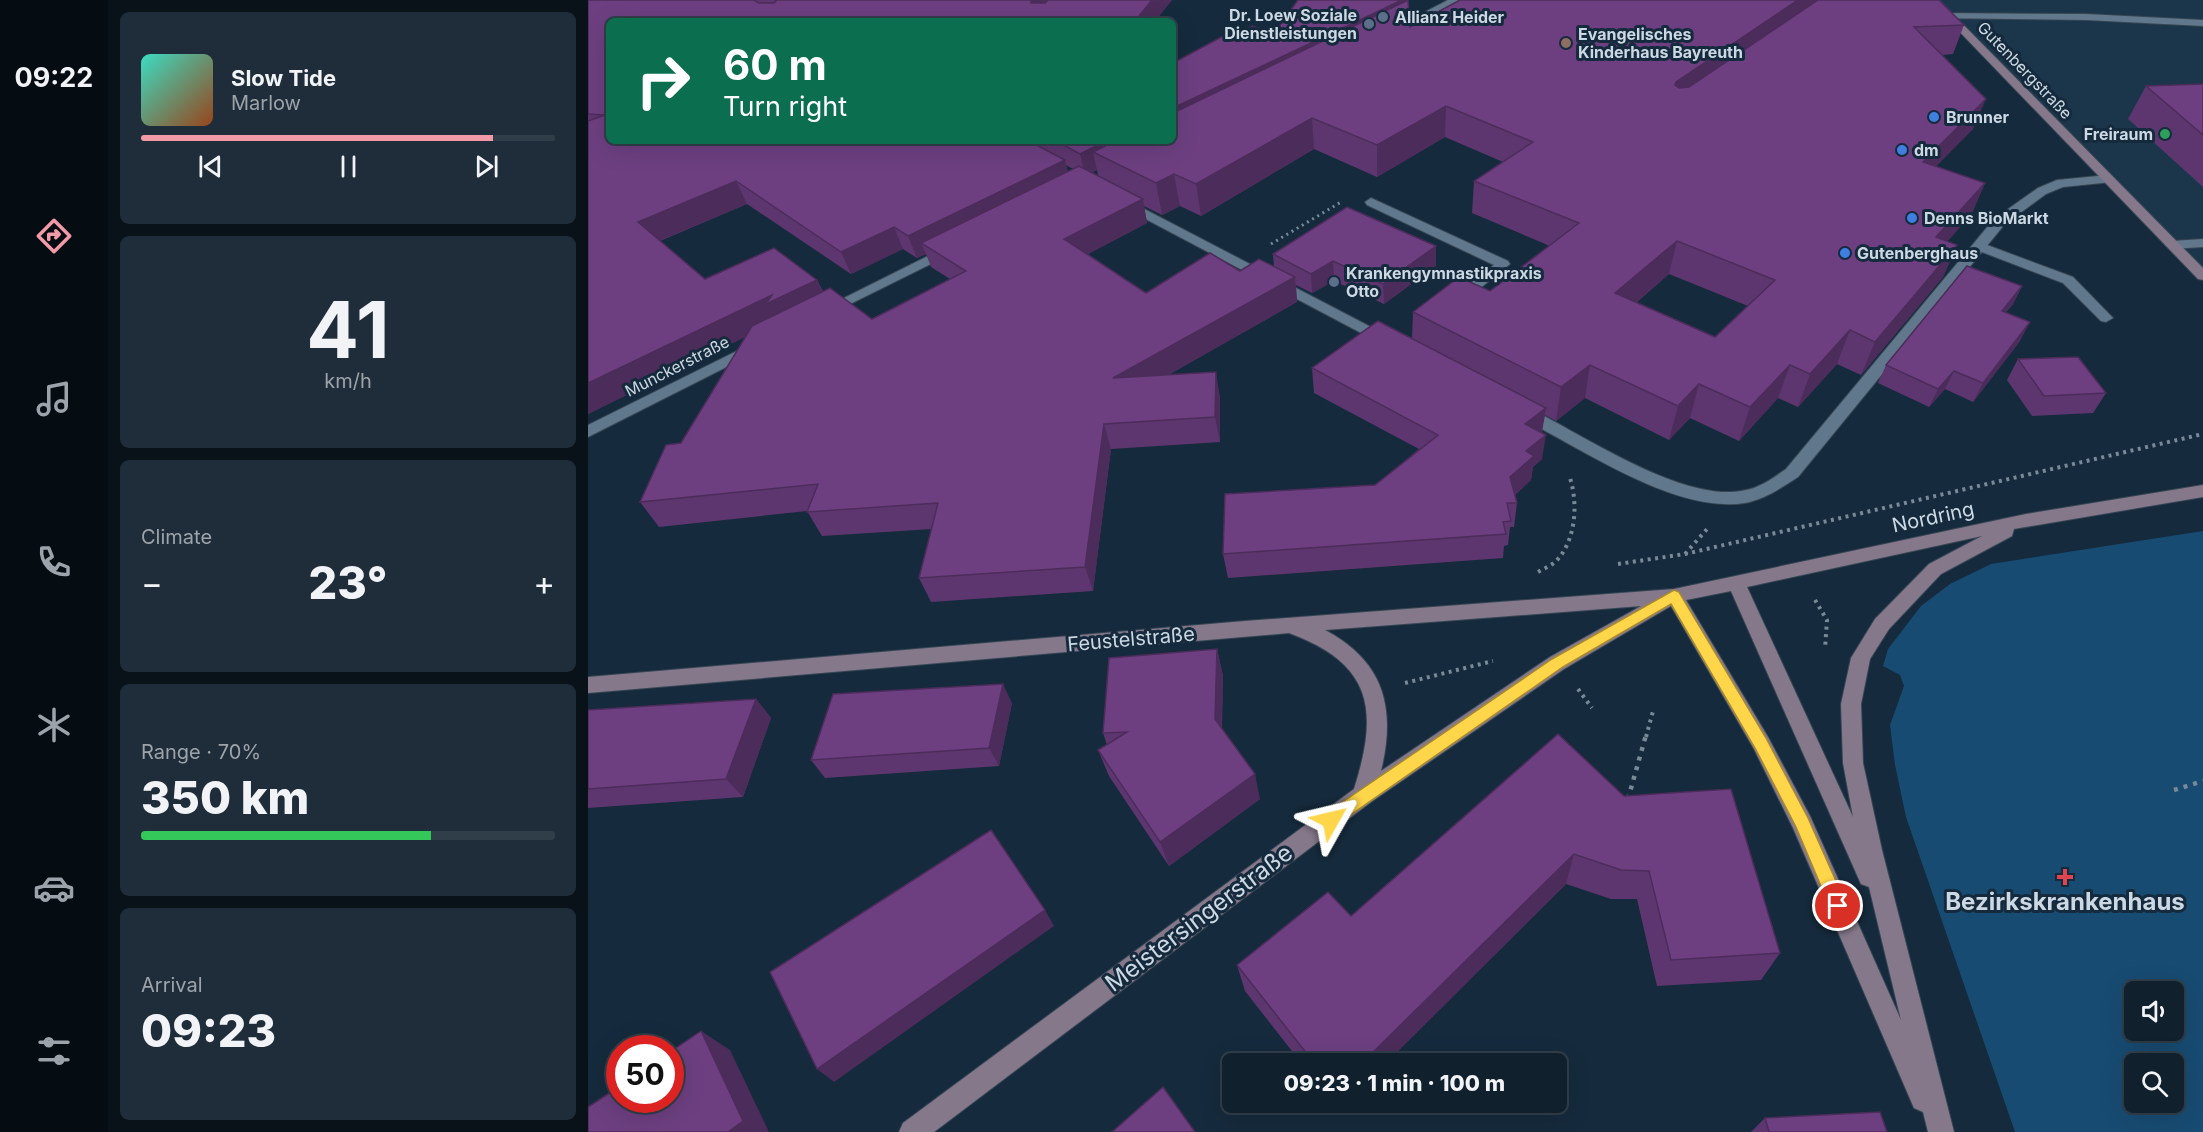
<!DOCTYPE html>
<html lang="en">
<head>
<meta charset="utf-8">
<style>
  body { margin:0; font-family:Inter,sans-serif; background:#1e2d39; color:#f1f3f6; height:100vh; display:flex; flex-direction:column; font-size:22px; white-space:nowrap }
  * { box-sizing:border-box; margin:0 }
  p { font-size:20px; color:#9ca3aa }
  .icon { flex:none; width:33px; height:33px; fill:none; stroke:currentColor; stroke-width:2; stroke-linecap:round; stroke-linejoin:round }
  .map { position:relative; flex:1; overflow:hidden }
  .drawer { display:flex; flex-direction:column; gap:12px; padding:12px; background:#091219; width:480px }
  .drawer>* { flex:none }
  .top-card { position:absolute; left:18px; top:18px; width:570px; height:126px; border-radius:9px; box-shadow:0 6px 24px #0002,0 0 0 2px #303e49; background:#0b6e4f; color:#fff; overflow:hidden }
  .buttons { position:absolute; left:1536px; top:981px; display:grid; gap:12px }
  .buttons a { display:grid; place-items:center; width:60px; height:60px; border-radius:9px; background:#10202d; box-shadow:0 6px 24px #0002,0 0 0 2px #303e49; font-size:30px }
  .speed { position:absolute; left:18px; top:1035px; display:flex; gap:12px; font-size:30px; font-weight:700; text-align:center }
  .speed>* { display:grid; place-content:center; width:78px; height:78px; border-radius:50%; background:#10202d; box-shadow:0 6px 24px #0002,0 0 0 2px #303e49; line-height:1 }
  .speed .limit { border:9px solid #d22; background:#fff; color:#111 }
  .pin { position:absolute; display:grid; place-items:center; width:51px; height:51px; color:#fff; margin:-26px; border:3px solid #fff; border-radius:50%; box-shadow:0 2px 6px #0007 }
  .me { position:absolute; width:66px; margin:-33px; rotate:53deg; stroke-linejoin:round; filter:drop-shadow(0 0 4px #0008) }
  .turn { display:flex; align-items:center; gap:21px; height:126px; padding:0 18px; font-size:27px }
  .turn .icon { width:78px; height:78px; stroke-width:2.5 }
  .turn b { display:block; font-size:42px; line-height:51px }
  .big { font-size:45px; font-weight:800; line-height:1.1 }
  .drawer .widget { flex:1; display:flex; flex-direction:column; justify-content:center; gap:9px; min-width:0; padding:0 21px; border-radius:9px; background:#1e2d39 }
  .drawer .dial { align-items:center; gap:0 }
  .dial b { font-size:78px; line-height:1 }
  .song { display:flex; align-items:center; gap:18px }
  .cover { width:72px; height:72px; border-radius:9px; background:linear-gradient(135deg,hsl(170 70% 55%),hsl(20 70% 35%)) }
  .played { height:6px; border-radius:3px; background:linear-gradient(90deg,#f39aa9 85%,#303e49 85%) }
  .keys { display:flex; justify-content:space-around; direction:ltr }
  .heat { display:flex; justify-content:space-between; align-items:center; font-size:33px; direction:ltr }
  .charge { height:9px; border-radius:4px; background:linear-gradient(90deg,#34c759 70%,#303e49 0) }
  .trip { position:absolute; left:634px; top:1053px; width:345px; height:60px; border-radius:9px; background:#10202d; box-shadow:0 6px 24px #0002,0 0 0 2px #303e49; font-weight:800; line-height:60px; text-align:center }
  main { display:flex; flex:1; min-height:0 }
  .dock { display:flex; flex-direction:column; width:108px; justify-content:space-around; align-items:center; background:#060d12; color:#9ca3aa }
  .dock .icon { width:42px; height:42px }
  .dock .on { color:#f39aa9 }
  .dock b { font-size:27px; color:#f1f3f6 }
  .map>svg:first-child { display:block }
</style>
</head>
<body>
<main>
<nav class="dock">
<b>09:22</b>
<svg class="icon on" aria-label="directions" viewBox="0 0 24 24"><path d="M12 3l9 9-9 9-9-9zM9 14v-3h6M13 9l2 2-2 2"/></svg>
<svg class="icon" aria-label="music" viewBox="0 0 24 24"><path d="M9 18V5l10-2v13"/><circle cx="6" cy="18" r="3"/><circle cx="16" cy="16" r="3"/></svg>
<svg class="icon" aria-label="phone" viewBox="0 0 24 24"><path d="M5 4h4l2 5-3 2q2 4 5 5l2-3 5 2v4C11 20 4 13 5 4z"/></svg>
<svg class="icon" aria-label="climate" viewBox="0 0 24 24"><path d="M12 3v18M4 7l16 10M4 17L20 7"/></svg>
<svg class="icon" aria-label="car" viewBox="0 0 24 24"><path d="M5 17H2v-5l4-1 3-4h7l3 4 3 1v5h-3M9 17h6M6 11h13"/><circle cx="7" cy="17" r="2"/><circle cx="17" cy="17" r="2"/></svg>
<svg class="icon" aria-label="filters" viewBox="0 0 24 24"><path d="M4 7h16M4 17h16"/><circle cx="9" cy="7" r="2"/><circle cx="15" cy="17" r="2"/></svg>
</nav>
<section class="drawer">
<div class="widget">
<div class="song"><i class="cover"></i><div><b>Slow Tide</b><p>Marlow</p></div></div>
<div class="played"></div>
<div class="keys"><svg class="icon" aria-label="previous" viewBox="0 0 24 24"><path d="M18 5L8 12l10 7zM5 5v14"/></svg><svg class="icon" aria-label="pause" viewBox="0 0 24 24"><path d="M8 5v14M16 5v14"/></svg><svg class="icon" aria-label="next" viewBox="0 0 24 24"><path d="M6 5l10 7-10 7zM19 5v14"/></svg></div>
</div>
<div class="widget dial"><b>41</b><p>km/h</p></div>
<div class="widget"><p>Climate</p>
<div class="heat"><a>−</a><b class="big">23°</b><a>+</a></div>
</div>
<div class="widget"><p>Range · 70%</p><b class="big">350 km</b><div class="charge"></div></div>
<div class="widget"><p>Arrival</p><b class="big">09:23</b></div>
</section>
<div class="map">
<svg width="1615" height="1132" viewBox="0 0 1615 1132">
  <rect width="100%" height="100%" fill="#152a3c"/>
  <polygon fill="#1b354b" points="1348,0 1615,0 1615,274"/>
  <path fill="#184b72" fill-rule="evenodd" d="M1615 531V1132H1427L1318 817 1307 765 1302 725 1316 686 1312 675 1295 666 1300 649 1333 606 1362 584 1403 564ZM1546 992H1586V1030H1546ZM1546 1064H1586V1102H1546Z"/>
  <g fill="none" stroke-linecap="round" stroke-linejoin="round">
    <defs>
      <g id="lane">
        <polygon points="783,198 920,261 922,264 875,302 865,302 863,299 865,296 906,265 779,205 777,202"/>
        <polygon points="1615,239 1615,247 1584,249 1577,245 1584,241"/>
        <polygon points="1391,242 1485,277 1525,318 1518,322 1513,321 1475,283 1386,249 1384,246"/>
      </g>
      <g id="street">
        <polygon points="860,0 873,0 804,36 795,34"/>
        <polygon points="1344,13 1498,14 1615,20 1615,26 1498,20 1340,18 1339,16"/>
        <path d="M1520 175 1524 176 1526 179 1524 182 1475 187 1458 194 1416 225 1210 477C1193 488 1177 499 1157 503 1086 514 992 447 929 416L927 412 935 407 941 408C995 435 1098 505 1158 490 1173 487 1185 478 1198 469L1406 219 1450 188 1469 180Z"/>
        <polygon points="537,199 804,338 806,341 804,344 794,344 533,206 531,203"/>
        <polygon points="360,246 365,247 367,250 365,253 242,314 237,315 230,311"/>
        <polygon points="167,342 174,347 172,350 0,437 0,425"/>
      </g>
      <g id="secondary">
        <polygon points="1341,0 1351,0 1615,268 1615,280 1610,279"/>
        <path d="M1615 485V497L1426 529 1424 536 1353 574 1301 629 1282 659 1273 704 1275 763 1294 850 1366 1132H1340L1335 1112 1326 1108 1205 828 1166 749 1083 606 976 669 783 802 346 1132H311L315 1123 766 789C791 710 785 664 701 633L0 693V677L657 621 1086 589 1438 514ZM1394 536 1341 564 1287 619 1263 658 1253 704 1255 763 1265 817 1159 587ZM1143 591 1273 884 1281 887 1313 1020 1222 816 1180 737 1098 600ZM1053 606 962 657 793 771C808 709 797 662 737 630Z"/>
      </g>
    </defs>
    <use href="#lane" stroke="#364654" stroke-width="2"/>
    <use href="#street" stroke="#364654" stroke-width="2"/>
    <use href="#secondary" stroke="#364654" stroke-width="2"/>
    <polyline stroke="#788997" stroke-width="3" stroke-dasharray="2 4" stroke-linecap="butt" points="683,244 753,202"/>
    <g stroke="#788997" stroke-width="4" stroke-dasharray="3 4.5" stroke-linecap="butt">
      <polyline points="1097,554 1120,528"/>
      <polyline points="1030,564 1097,554 1615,434"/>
      <path d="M950 572C957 568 965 565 970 559 989 537 990 500 981 475"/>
      <polyline points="1227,600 1239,620 1237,649"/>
      <polyline points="817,683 905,661"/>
      <polyline points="990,689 1004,708"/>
      <polyline points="1058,737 1065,711"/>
    </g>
    <g stroke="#788997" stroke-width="4.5" stroke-dasharray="4 6" stroke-linecap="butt">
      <polyline points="1586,790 1615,781"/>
      <polyline points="1040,799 1058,735"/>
    </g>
    <use href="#lane" fill="#61788c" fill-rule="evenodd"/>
    <use href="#street" fill="#61788c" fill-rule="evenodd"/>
    <use href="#secondary" fill="#85788b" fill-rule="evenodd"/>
  </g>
  <g fill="#5e366f" fill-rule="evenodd">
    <path d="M0 0H584L567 21H21V141H585L657 30 686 33 710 0H819L822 27 1376 25 1365 54 1354 55 1385 129 1348 166 1397 183 1383 215 1359 241 1369 245 1355 277 1273 375 1249 364 1210 407 1190 398 1151 441 1102 418 1081 440 997 398 968 421 957 415 953 433 954 459 945 467 943 480 927 495 929 503 926 527H922L920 545 916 546 915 558 640 578 635 554 787 485 831 449 726 393 724 368 824 339 825 312 902 291 962 246 884 213 886 181 915 162 857 137 789 177 726 149 613 216 592 206 574 215 556 206 559 223 500 254 558 293 652 271 686 267 685 254 848 246V266L796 304 746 281 724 293 708 285 709 302 580 375 632 397V442L523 449 505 591 343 602 331 578 344 529 234 536 219 511 71 527 52 502 93 443 157 337 0 414ZM478 165 485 169 480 172ZM509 170 510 176 504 172ZM159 204 263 274 315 249 329 258 338 254 343 267 362 279 284 319 235 291 229 280 117 279 72 241ZM1081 274 1160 306 1127 337 1048 303Z"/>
    <polygon points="1615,84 1615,187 1540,119 1558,86"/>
    <polygon points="1434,286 1425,304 1418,312 1432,341 1385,402 1357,389 1341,407 1290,383 1298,365"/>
    <polygon points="1430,359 1518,393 1505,413 1444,416 1419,380"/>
    <polygon points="629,649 635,676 634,728 672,799 581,866 521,776 510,750 519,745 515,733"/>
    <polygon points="168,699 183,718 155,797 0,808 0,710"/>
    <polygon points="424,703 411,766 237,778 223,760"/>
    <polygon points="1036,796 1192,953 1173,980 1069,986 1049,899 1023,899 978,884 797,1064 714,1064 657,991 649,965"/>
    <polygon points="745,1102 758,1102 751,1110"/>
    <polygon points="1177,1118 1299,1132 1163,1132"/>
  </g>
  <g fill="#4c2c5a">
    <polygon points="443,0 467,0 447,19"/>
    <polygon points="564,0 584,0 567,21 547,21"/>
    <polygon points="814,0 819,0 819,18 585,131 585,108"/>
    <polygon points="1210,0 1248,0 1082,112 1088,82"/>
    <polygon points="1398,99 1385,129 1322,193 1335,162"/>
    <polygon points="858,106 857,137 789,177 789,145"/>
    <polygon points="724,118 726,149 613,216 608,184"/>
    <polygon points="518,141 567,141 505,152 509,170 497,175 492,154"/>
    <polygon points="477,160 482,182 333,243 338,254 329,258 320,236"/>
    <polygon points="586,174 592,206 574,215 568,183"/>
    <polygon points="148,181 159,204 63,244 50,222"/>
    <polygon points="1397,183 1383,215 1334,270 1348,237"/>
    <polygon points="555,199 559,223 483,263 476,239"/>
    <polygon points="306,227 315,249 263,274 253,252"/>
    <polygon points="1089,241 1081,274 1021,326 1027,293"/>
    <polygon points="1369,245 1355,277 1273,375 1287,342"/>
    <polygon points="848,246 848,266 796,304 795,284"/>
    <polygon points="745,261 746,281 724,293 723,274"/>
    <polygon points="707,277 709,302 531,403 525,378"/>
    <polygon points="229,280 240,303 188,322 0,414 0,383 184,295"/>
    <polygon points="1434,286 1425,304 1404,329 1414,311"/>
    <polygon points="1442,322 1432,341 1385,402 1395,383"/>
    <polygon points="1262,330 1249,364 1210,407 1222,374"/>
    <polygon points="1002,365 997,398 968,421 973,387"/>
    <polygon points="1202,365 1190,398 1151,441 1162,407"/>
    <polygon points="1366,371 1357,389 1341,407 1350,389"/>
    <polygon points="628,372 632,397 632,442 627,417"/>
    <polygon points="1111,384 1102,418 1081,440 1090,406"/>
    <polygon points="958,408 954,432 934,448 937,424"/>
    <polygon points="516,424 523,449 505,591 497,567"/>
    <polygon points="958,435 954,459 945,467 943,480 920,501 922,477 938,451"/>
    <polygon points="629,649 635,676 633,745 627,719"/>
    <polygon points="415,684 424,703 411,766 401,748"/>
    <polygon points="168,699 183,718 155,797 138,779"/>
    <polygon points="667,774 672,799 581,866 572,842"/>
    <polygon points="986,854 978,884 797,1064 773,1064"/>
    <polygon points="457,910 466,926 246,1082 229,1069"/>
    <polygon points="113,1031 142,1050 181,1132 140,1132"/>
    <polygon points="749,1102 758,1102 751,1110"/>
  </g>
  <g fill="#6d3f81" stroke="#4c2c5a" stroke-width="1.5" fill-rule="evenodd">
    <polygon points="0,0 166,0 171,3 186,3 188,1 187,0 443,0 443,3 457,3 460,0 564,0 547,21 198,21 176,19 180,21 21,21 21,141 441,141 477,160 320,236 306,227 253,252 148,181 50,222 117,279 186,248 229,280 178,304 184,295 0,383 0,121 17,115 0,114"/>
    <polygon points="710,0 814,0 585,108 585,63 650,28 657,30 664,26 686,33"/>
    <path d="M820 0 822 27 872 0H1210L1088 82 1087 85 1091 88 1101 87 1230 0H1351L1376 25 1326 27 1398 99 1335 162 1397 183 1348 237 1369 245 1287 342 1262 330 1222 374 1202 365 1162 407 1111 384 1090 406 1002 365 973 387 825 312 871 277 902 291 991 223 886 181 945 142 858 106 789 145 724 118 608 184 586 174 568 183 505 152 527 141H585V113ZM1089 241 1187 280 1127 337 1027 293Z"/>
    <polygon points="1615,84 1615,135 1558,86"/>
    <polygon points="468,141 518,141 492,154"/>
    <polygon points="491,166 555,199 476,239 558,293 622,253 652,271 671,259 707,277 525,378 628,372 627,417 516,424 497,567 331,578 350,503 219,512 230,484 52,502 78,445 93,443 164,326 242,288 284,319 378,271 333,243"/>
    <polygon points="759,207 848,246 795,284 745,261 723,274 685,254"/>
    <polygon points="1379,266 1434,286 1414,311 1442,322 1395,383 1366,371 1350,389 1298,365"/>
    <polygon points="790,321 958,408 937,424 958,435 938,451 946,456 922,477 929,503 919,503 923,521 915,522 918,534 635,554 637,494 787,485 850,435 724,368"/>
    <polygon points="1490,357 1518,393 1456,396 1430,359"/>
    <polygon points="629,649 627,719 667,774 572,842 510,750 539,732 515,733 521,658"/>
    <polygon points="415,684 401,748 223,760 245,694"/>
    <polygon points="168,699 138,779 0,789 0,710"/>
    <polygon points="970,734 1036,796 1143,789 1192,953 1083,960 1061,871 1033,870 986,854 773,1064 727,1064 649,965 740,892 763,916"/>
    <polygon points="403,830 457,910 229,1069 182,972"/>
    <polygon points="113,1031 155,1121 140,1132 0,1132 0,1107 32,1086 32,1100 82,1100 82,1052"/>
    <polygon points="575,1087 607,1132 524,1132"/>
    <polygon points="1292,1112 1299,1132 1181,1132 1177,1118"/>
  </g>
  <polygon fill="#ffd54a" stroke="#a68a30" stroke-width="1.5" points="1086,590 1091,592 1178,738 1220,818 1259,906 1256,912 1250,914 1244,912 1208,827 1167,748 1083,604 975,667 748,825 743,827 737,825 734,820 737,814 964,659"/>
  <g fill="#5c6f8a" stroke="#152a3c" stroke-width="2">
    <circle cx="795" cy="17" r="6"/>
    <circle cx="781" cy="24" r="6"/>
    <circle cx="746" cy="282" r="6"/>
  </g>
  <circle fill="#8d6e63" stroke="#152a3c" stroke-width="2" cx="978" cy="43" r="6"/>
  <g fill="#3f7fe0" stroke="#152a3c" stroke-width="2">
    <circle cx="1346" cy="117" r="6"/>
    <circle cx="1314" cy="150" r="6"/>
    <circle cx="1324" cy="218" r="6"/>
    <circle cx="1257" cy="253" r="6"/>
  </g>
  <circle fill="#2e9e5b" stroke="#152a3c" stroke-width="2" cx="1577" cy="134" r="6"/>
  <path fill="#e0444e" stroke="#152a3c" stroke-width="2" d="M1474 868h6v6h6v6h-6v6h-6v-6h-6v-6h6z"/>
  <g text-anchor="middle" stroke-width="6" stroke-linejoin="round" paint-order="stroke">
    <g font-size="16" font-weight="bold" fill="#ccd9e4" stroke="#152a3c" text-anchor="start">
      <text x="769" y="21" text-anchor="end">Dr. Loew Soziale<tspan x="769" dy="18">Dienstleistungen</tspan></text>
      <text x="807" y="23">Allianz Heider</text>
      <text x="990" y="40">Evangelisches<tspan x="990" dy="18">Kinderhaus Bayreuth</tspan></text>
      <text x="1358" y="123">Brunner</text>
      <text x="1565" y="140" text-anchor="end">Freiraum</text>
      <text x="1326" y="156">dm</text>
      <text x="1336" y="224">Denns BioMarkt</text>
      <text x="1269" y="259">Gutenberghaus</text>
      <text x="758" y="279">Krankengymnastikpraxis<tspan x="758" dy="18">Otto</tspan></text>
    </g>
    <g font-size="16" fill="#ccd9e4" stroke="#152a3c">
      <text transform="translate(1437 70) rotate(46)" y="6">Gutenbergstraße</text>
      <text transform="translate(89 366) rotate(-27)" y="6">Munckerstraße</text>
    </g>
    <g font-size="20" fill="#ccd9e4" stroke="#152a3c">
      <text transform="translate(1345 517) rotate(-12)" y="7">Nordring</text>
      <text transform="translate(543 639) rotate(-5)" y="7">Feustelstraße</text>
    </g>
    <g font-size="24" font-weight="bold" fill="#ccd9e4" stroke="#152a3c">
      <text x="1477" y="910">Bezirkskrankenhaus</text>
    </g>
    <g font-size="24" fill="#ccd9e4" stroke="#152a3c">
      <text transform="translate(611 918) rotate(-37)" y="8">Meistersingerstraße</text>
    </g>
  </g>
</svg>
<div class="buttons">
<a><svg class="icon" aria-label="sound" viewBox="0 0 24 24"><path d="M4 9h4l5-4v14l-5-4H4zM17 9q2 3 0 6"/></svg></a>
<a><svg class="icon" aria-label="search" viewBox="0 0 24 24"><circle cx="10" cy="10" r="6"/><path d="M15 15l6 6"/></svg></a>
</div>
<div class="speed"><div class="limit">50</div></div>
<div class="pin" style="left:1250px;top:906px;background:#d93025"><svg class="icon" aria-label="arrive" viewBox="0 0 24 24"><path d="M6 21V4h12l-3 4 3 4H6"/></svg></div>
<svg class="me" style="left:743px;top:820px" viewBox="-20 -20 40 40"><path d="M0-17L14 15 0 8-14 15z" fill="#ffd54a" stroke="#fff" stroke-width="4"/></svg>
<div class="trip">09:23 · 1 min · 100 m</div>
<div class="top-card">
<div class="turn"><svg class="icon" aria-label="right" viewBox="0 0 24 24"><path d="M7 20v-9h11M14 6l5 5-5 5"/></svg><div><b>60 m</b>Turn right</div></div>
</div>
</div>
</main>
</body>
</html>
